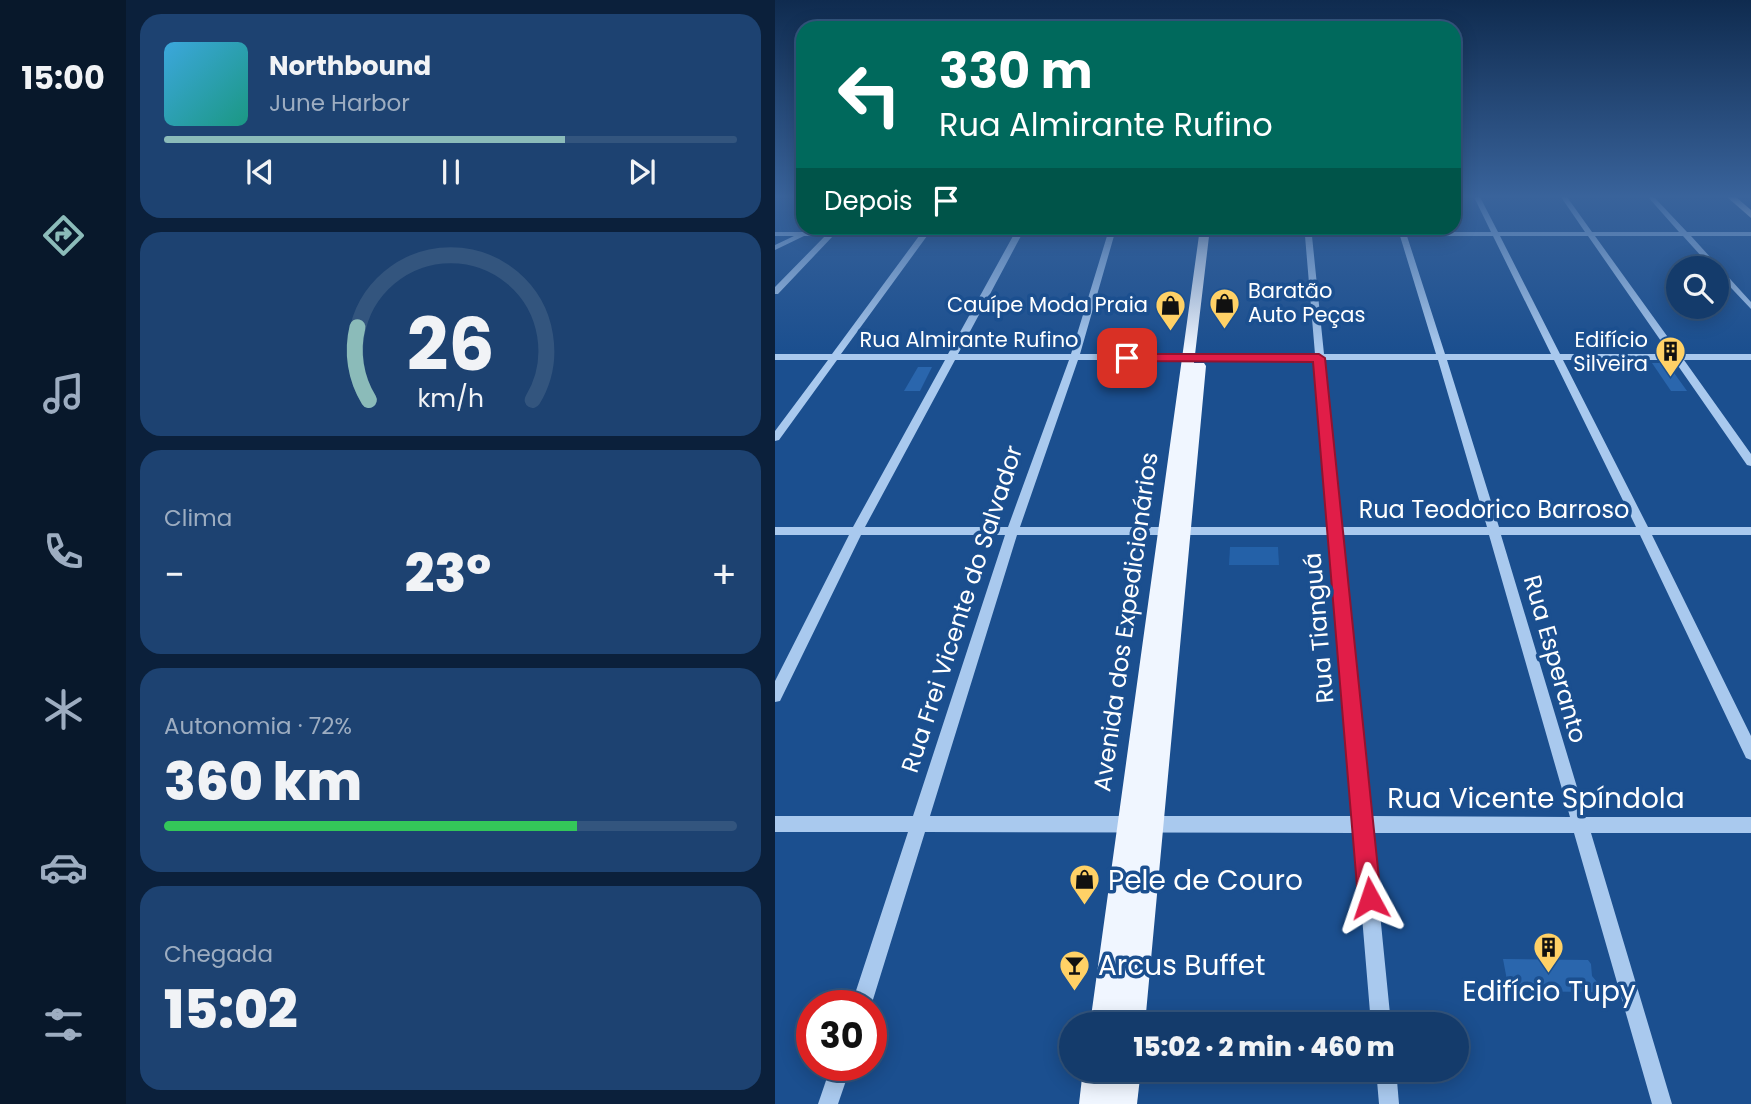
<!DOCTYPE html>
<html lang="pt">
<head>
<meta charset="utf-8">
<style>
  body { margin:0; font-family:Poppins,sans-serif; background:#1d4271; color:#f1f3f6; height:100vh; display:flex; flex-direction:column; font-size:26px; white-space:nowrap }
  * { box-sizing:border-box; margin:0 }
  p { font-size:23px; color:#9dadc1 }
  .icon { flex:none; width:38px; height:38px; fill:none; stroke:currentColor; stroke-width:2; stroke-linecap:round; stroke-linejoin:round }
  .map { position:relative; flex:1; overflow:hidden }
  .drawer { display:flex; flex-direction:column; gap:14px; padding:14px; background:#0b203b; width:649px }
  .drawer>* { flex:none }
  .hud { position:absolute; left:21px; top:21px; width:665px; height:214px; border-radius:21px; box-shadow:0 4px 18px #0003,0 0 0 2px #33557e; background:#00695c; color:#fff; overflow:hidden }
  .tools { position:absolute; left:891px; top:256px; display:grid; gap:14px }
  .tools a { display:grid; place-items:center; width:63px; height:63px; border-radius:50%; background:#143b6b; box-shadow:0 4px 18px #0003,0 0 0 2px #33557e; font-size:35px }
  .speed { position:absolute; left:21px; top:990px; display:flex; gap:14px; font-size:35px; font-weight:700; text-align:center }
  .speed>* { display:grid; place-content:center; width:91px; height:91px; border-radius:50%; background:#143b6b; box-shadow:0 4px 18px #0003,0 0 0 2px #33557e; line-height:1 }
  .speed .limit { border:10px solid #d22; background:#fff; color:#111 }
  .pin { position:absolute; display:grid; place-items:center; width:60px; height:60px; color:#fff; margin:-30px; border-radius:14px; box-shadow:0 4px 10px #0006 }
  .me { position:absolute; width:77px; margin:-38px; rotate:355deg; stroke-linejoin:round; filter:drop-shadow(0 0 5px #0008) }
  .turn { display:flex; align-items:center; gap:24px; height:147px; padding:0 28px; font-size:32px }
  .turn .icon { width:91px; height:91px; stroke-width:2.5 }
  .turn b { display:block; font-size:49px; line-height:60px }
  .then { display:flex; align-items:center; height:66px; padding:0 28px; background:#0003; gap:14px; font-size:26px }
  .big { font-size:52px; font-weight:800; line-height:1.1 }
  .drawer .card { flex:1; display:flex; flex-direction:column; justify-content:center; gap:10px; min-width:0; padding:0 24px; border-radius:21px; background:#1d4271 }
  .drawer .dial { align-items:center; gap:0 }
  .dial svg { height:182px; overflow:visible; fill:none; stroke:#33557e; stroke-width:7; stroke-linecap:round; text-anchor:middle }
  .dial text { fill:#f1f3f6; stroke:none }
  .song { display:flex; align-items:center; gap:21px }
  .cover { width:84px; height:84px; border-radius:10px; background:linear-gradient(135deg,hsl(200 70% 55%),hsl(170 70% 35%)) }
  .played { height:7px; border-radius:4px; background:linear-gradient(90deg,#8bbbb9 70%,#33557e 70%) }
  .keys { display:flex; justify-content:space-around; direction:ltr }
  .heat { display:flex; justify-content:space-between; align-items:center; font-size:38px; direction:ltr }
  .charge { height:10px; border-radius:5px; background:linear-gradient(90deg,#34c759 72%,#33557e 0) }
  .trip { position:absolute; left:284px; top:1012px; width:410px; height:70px; border-radius:35px; background:#143b6b; box-shadow:0 4px 18px #0003,0 0 0 2px #33557e; font-weight:800; line-height:70px; text-align:center }
  main { display:flex; flex:1; min-height:0 }
  .tabs { display:flex; flex-direction:column; width:126px; justify-content:space-around; align-items:center; background:#08182b; color:#9dadc1 }
  .tabs .icon { width:49px; height:49px }
  .tabs .on { color:#8bbbb9 }
  .tabs b { font-size:32px; color:#f1f3f6 }
  .map>svg:first-child { display:block }
</style>
</head>
<body>
<main>
<nav class="tabs">
<b>15:00</b>
<svg class="icon on" aria-label="directions" viewBox="0 0 24 24"><path d="M12 3l9 9-9 9-9-9zM9 14v-3h6M13 9l2 2-2 2"/></svg>
<svg class="icon" aria-label="music" viewBox="0 0 24 24"><path d="M9 18V5l10-2v13"/><circle cx="6" cy="18" r="3"/><circle cx="16" cy="16" r="3"/></svg>
<svg class="icon" aria-label="phone" viewBox="0 0 24 24"><path d="M5 4h4l2 5-3 2q2 4 5 5l2-3 5 2v4C11 20 4 13 5 4z"/></svg>
<svg class="icon" aria-label="climate" viewBox="0 0 24 24"><path d="M12 3v18M4 7l16 10M4 17L20 7"/></svg>
<svg class="icon" aria-label="car" viewBox="0 0 24 24"><path d="M5 17H2v-5l4-1 3-4h7l3 4 3 1v5h-3M9 17h6M6 11h13"/><circle cx="7" cy="17" r="2"/><circle cx="17" cy="17" r="2"/></svg>
<svg class="icon" aria-label="filters" viewBox="0 0 24 24"><path d="M4 7h16M4 17h16"/><circle cx="9" cy="7" r="2"/><circle cx="15" cy="17" r="2"/></svg>
</nav>
<section class="drawer">
<div class="card">
<div class="song"><i class="cover"></i><div><b>Northbound</b><p>June Harbor</p></div></div>
<div class="played"></div>
<div class="keys"><svg class="icon" aria-label="previous" viewBox="0 0 24 24"><path d="M18 5L8 12l10 7zM5 5v14"/></svg><svg class="icon" aria-label="pause" viewBox="0 0 24 24"><path d="M8 5v14M16 5v14"/></svg><svg class="icon" aria-label="next" viewBox="0 0 24 24"><path d="M6 5l10 7-10 7zM19 5v14"/></svg></div>
</div>
<div class="card dial"><svg viewBox="0 0 100 80">
<path d="M14 69A42 42 0 1 1 86 69"/>
<path d="M14 69A42 42 0 0 1 9 37" stroke="#8bbbb9"/>
<text x="50" y="56" font-size="32" font-weight="700">26</text>
<text x="50" y="72" font-size="11">km/h</text>
</svg></div>
<div class="card"><p>Clima</p>
<div class="heat"><a>−</a><b class="big">23°</b><a>+</a></div>
</div>
<div class="card"><p>Autonomia · 72%</p><b class="big">360 km</b><div class="charge"></div></div>
<div class="card"><p>Chegada</p><b class="big">15:02</b></div>
</section>
<div class="map">
<svg width="976" height="1104" viewBox="0 0 976 1104">
  <rect width="100%" height="100%" fill="#1b4f8f"/>
  <polygon fill="#2461a8" points="455,547 503,547 504,565 454,565"/>
  <g fill="#2a66ad">
    <polygon points="877,363 892,363 912,391 896,391"/>
    <polygon points="143,367 157,367 145,391 129,391"/>
    <polygon points="728,959 813,960 816,964 817,976 827,988 820,988 821,992 734,991"/>
  </g>
  <g fill="none" stroke-linecap="round" stroke-linejoin="round">
    <g fill="#a9c9ee" fill-rule="evenodd">
      <path d="M699 197H705L723 232H810L786 197H792L817 232H904L873 197H879L912 232H976V236H916L976 302V309L942 273V268H937L908 236H820L905 354H976V360H909L976 454V466L972 465 899 360H788L873 527H976V535H877L976 736V760L971 758 865 535H726L811 817H976V833H816L897 1104H877L799 833H597L616 1024H596L580 833 150 832 96 1006H76L133 832H0V816H138L230 535H86L5 701 0 702V681L74 535H0V527H78L170 360H62L4 440 0 441V431L53 360H0V354H57L144 236H58L3 294H0V287L50 236H29L0 250V245L19 236H0V232H54L58 230 61 232H147L151 230 154 232H241L243 228H249L248 232H333L335 228H341L340 232H530V228H536L537 232H624L623 228H629L631 232H716ZM152 236H238L173 354H66ZM246 236H332L296 354H183ZM339 236H530L540 354H305ZM537 236H625L661 354H549ZM632 236H718L776 354H670ZM725 236H813L895 354H785ZM180 360H294L233 527H90ZM303 360H540L554 527H245ZM550 360H663L712 527H566ZM672 360H779L861 527H724ZM242 535H555L579 816H155ZM567 535H714L795 817 595 816Z"/>
      <polygon points="56,1066 76,1066 63,1104 43,1104"/>
      <polygon points="601,1069 621,1069 624,1104 604,1104"/>
    </g>
    <g fill="#f0f6ff" fill-rule="evenodd">
      <polygon points="952,197 961,197 976,210 976,218"/>
      <polygon points="425,228 435,228 419,363 429,363 431,366 370,1024 315,1024"/>
      <polygon points="308,1069 366,1069 362,1104 304,1104"/>
    </g>
  </g>
  <linearGradient id="sky" x2="0" y2="1"><stop stop-color="#0f2b4f"/><stop offset="0.56" stop-color="#39639b"/><stop offset="1" stop-color="#39639b" stop-opacity="0"/></linearGradient>
  <rect width="976" height="351" fill="url(#sky)"/>
  <polygon fill="#e11d48" stroke="#92132f" stroke-width="2" points="544,354 550,358 606,898 603,906 595,910 587,906 583,898 538,362 352,361 346,358 352,354"/>
  <defs>
    <symbol id="shop-pin" viewBox="-11 -11 22 30"><path d="M0 17L-7.5 6A9.5 9.5 0 1 1 7.5 6Z" fill="#ffd166" stroke="#1b4f8f"/><path d="M-5-2.5h2.3a2.7 3.5 0 0 1 5.4 0H5L5.5 6h-11ZM-1.5-2.5h3a1.5 2.3 0 0 0-3 0Z" fill="#111"/></symbol>
    <symbol id="building-pin" viewBox="-11 -11 22 30"><path d="M0 17L-7.5 6A9.5 9.5 0 1 1 7.5 6Z" fill="#ffd166" stroke="#1b4f8f"/><path d="M-4-6H4V6H1V3H-1V6H-4ZM-2.5-4.3h1.7v1.8h-1.7ZM.8-4.3h1.7v1.8H.8ZM-2.5-1h1.7V.8h-1.7ZM.8-1h1.7V.8H.8Z" fill="#111"/></symbol>
    <symbol id="bar-pin" viewBox="-11 -11 22 30"><path d="M0 17L-7.5 6A9.5 9.5 0 1 1 7.5 6Z" fill="#ffd166" stroke="#1b4f8f"/><path d="M-6-5H6L.8 .8V4.5H3.5V6h-7V4.5H-.8V.8Z" fill="#111"/></symbol>
  </defs>
  <g fill-rule="evenodd">
    <use href="#shop-pin" x="432" y="286" width="35" height="47"/>
    <use href="#shop-pin" x="378" y="288" width="35" height="47"/>
    <use href="#building-pin" x="878" y="334" width="35" height="47"/>
    <use href="#shop-pin" x="292" y="862" width="35" height="47"/>
    <use href="#building-pin" x="756" y="930" width="35" height="47"/>
    <use href="#bar-pin" x="282" y="948" width="35" height="47"/>
  </g>
  <g text-anchor="middle" stroke-width="7" stroke-linejoin="round" paint-order="stroke">
    <g font-size="21" fill="#fff" stroke="#1b4f8f" text-anchor="end">
      <text x="473" y="298" text-anchor="start">Baratão<tspan x="473" dy="24">Auto Peças</tspan></text>
      <text x="373" y="312">Cauípe Moda Praia</text>
      <text x="873" y="347">Edifício<tspan x="873" dy="24">Silveira</tspan></text>
    </g>
    <g font-size="21" fill="#fff" stroke="#1b4f8f">
      <text x="194" y="347">Rua Almirante Rufino</text>
    </g>
    <g font-size="24" fill="#fff" stroke="#1b4f8f">
      <text x="719" y="518">Rua Teodorico Barroso</text>
      <text transform="translate(187 609) rotate(-72)" y="8">Rua Frei Vicente do Salvador</text>
      <text transform="translate(351 622) rotate(-82)" y="8">Avenida dos Expedicionários</text>
      <text transform="translate(544 628) rotate(-95)" y="8">Rua Tianguá</text>
      <text transform="translate(780 659) rotate(74)" y="8">Rua Esperanto</text>
    </g>
    <g font-size="28" fill="#fff" stroke="#1b4f8f">
      <text x="761" y="808">Rua Vicente Spíndola</text>
    </g>
    <g font-size="28" fill="#fff" stroke="#1b4f8f" text-anchor="start">
      <text x="333" y="890">Pele de Couro</text>
      <text x="323" y="975">Arcus Buffet</text>
      <text x="774" y="1001" text-anchor="middle">Edifício Tupy</text>
    </g>
  </g>
</svg>
<div class="tools">
<a><svg class="icon" aria-label="search" viewBox="0 0 24 24"><circle cx="10" cy="10" r="6"/><path d="M15 15l6 6"/></svg></a>
</div>
<div class="speed"><div class="limit">30</div></div>
<div class="pin" style="left:352px;top:358px;background:#d93025"><svg class="icon" aria-label="arrive" viewBox="0 0 24 24"><path d="M6 21V4h12l-3 4 3 4H6"/></svg></div>
<svg class="me" style="left:595px;top:898px" viewBox="-20 -20 40 40"><path d="M0-17L14 15 0 8-14 15z" fill="#e11d48" stroke="#fff" stroke-width="4"/></svg>
<div class="trip">15:02 · 2 min · 460 m</div>
<div class="hud">
<div class="turn"><svg class="icon" aria-label="left" viewBox="0 0 24 24"><path d="M17 20v-9H6M10 6l-5 5 5 5"/></svg><div><b>330 m</b>Rua Almirante Rufino</div></div>
<div class="then">Depois<svg class="icon" aria-label="arrive" viewBox="0 0 24 24"><path d="M6 21V4h12l-3 4 3 4H6"/></svg></div>
</div>
</div>
</main>
</body>
</html>
